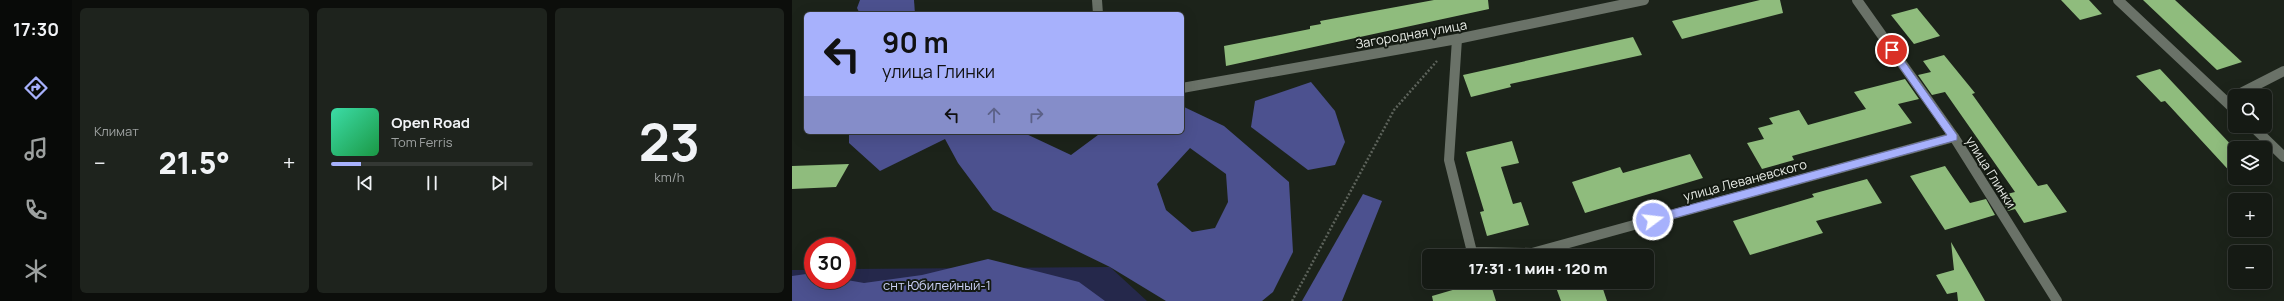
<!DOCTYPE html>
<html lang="ru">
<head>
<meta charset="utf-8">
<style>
  body { margin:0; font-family:Manrope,sans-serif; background:#1e231d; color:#f1f3f6; height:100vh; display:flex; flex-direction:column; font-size:15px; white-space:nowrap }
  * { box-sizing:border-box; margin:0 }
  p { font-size:13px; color:#9da1a0 }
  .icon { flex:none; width:22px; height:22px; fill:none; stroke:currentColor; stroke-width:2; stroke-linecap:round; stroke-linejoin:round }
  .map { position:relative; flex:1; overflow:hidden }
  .panel { display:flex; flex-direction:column; gap:8px; padding:8px; background:#0c0e0b; width:720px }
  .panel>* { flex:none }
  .banner { position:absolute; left:12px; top:12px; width:380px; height:122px; border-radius:6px; box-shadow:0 4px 16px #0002,0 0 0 1px #343834; background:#a7b1fc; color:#111; overflow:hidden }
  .fabs { position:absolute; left:1436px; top:89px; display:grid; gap:8px }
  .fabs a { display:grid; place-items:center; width:44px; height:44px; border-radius:6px; background:#151a14; box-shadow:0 4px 16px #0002,0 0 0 1px #343834; font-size:20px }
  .speed { position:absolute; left:12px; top:237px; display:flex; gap:8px; font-size:20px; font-weight:700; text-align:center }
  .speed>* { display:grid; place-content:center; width:52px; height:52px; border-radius:50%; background:#151a14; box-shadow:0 4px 16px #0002,0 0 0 1px #343834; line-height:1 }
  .speed .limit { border:6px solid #d22; background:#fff; color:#111 }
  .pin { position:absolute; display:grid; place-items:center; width:34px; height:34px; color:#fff; margin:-17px; border:2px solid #fff; border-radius:50%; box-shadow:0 1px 4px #0007 }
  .me { position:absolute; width:44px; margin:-22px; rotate:75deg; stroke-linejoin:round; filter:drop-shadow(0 0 3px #0008) }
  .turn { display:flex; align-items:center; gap:14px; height:84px; padding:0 12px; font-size:18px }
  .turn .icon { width:52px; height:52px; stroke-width:2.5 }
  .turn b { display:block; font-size:28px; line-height:34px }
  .lanes { display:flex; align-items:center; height:38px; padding:0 12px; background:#0003; justify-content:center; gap:20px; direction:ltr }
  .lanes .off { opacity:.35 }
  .big { font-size:30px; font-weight:800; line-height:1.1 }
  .panel .card { flex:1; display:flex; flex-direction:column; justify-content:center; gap:6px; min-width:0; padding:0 14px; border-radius:6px; background:#1e231d }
  .panel .dial { align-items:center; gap:0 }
  .dial b { font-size:52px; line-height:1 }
  .song { display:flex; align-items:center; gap:12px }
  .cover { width:48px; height:48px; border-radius:6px; background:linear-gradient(135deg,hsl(160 70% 55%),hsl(140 70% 35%)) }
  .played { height:4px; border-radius:2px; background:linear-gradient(90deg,#a7b1fc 15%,#343834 15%) }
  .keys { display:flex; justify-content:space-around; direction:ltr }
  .heat { display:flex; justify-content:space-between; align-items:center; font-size:22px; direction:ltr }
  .panel .tiles { flex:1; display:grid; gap:8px; grid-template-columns:repeat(3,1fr) }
  .trip { position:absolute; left:630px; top:249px; width:232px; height:40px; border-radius:6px; background:#151a14; box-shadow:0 4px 16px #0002,0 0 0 1px #343834; font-weight:800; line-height:40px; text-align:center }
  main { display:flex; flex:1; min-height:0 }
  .tab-bar { display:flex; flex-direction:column; width:72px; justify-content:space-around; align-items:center; background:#080a08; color:#9da1a0 }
  .tab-bar .icon { width:28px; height:28px }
  .tab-bar .selected { color:#a7b1fc }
  .tab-bar b { font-size:18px; color:#f1f3f6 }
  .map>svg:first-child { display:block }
</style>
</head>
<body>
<main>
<nav class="tab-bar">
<b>17:30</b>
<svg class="icon selected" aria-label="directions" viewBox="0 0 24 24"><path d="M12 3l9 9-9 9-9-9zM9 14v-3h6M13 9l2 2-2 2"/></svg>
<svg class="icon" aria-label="music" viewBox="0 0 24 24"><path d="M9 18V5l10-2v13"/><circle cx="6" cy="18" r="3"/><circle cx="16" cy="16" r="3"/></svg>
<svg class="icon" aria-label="phone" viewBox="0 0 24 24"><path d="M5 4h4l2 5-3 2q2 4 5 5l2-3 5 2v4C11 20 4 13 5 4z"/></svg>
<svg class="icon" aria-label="climate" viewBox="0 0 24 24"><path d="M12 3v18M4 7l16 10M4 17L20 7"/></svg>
</nav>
<section class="panel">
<div class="tiles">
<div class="card"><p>Климат</p>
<div class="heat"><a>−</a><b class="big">21.5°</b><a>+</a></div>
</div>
<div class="card">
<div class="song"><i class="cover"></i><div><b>Open Road</b><p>Tom Ferris</p></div></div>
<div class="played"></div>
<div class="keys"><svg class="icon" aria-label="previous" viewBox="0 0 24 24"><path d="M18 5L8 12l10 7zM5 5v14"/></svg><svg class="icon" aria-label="pause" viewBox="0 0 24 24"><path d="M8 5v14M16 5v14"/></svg><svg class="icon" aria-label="next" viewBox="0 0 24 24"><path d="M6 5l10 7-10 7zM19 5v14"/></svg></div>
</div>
<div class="card dial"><b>23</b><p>km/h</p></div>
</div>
</section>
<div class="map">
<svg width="1492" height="301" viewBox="0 0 1492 301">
  <rect width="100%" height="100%" fill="#1c231a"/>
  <polygon fill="#25284b" points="318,267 355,301 0,301 0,270 21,270 21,280 55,280 55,269"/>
  <g fill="#4c518f" fill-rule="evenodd">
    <polygon points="68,0 122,0 123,14 68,14 65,8"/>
    <polygon points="519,82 543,111 553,142 543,165 516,170 459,127 463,101"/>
    <path d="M390 106 432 126 497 182 501 252 481 292 470 301H374L318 267 201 210 166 163 153 139 88 171 57 143V132H230L279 155 310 132H390ZM398 148 434 174 436 202 423 228 400 232 374 210 365 184Z"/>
    <polygon points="571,194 590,201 550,301 510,301"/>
    <polygon points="196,259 287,282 313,301 0,301 0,276 21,273 21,280 55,280 72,283 130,275"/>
  </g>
  <g fill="#8fbc7d">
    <polygon points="642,0 696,0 697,9 434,66 432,46 518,29 518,26 529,24 528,21"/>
    <polygon points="968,0 988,0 991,13 890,39 880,21"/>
    <polygon points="1269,0 1297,0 1310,14 1288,20"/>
    <polygon points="1351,0 1383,0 1450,62 1425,70"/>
    <polygon points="1125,8 1148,36 1122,44 1099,15"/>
    <polygon points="841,37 850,55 718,84 719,87 679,97 671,75"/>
    <polygon points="1152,55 1183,93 1180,94 1246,186 1255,184 1275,212 1232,223 1223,209 1216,211 1207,196 1223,192 1153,92 1140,95 1126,75 1139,72 1131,61"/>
    <polygon points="1368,69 1443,149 1443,177 1373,101 1369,102 1344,76"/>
    <polygon points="1113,79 1127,99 1106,104 1120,123 1000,156 1002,160 970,169 955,143 972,139 966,128 981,124 977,118 1007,110 1016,125 1074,109 1062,92"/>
    <polygon points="720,141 727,163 709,167 721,204 729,202 737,225 695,236 688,212 692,211 674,152"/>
    <polygon points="898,154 911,178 793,213 780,182 828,167 831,173"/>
    <polygon points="57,164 44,187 0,189 0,166"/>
    <polygon points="1153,166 1178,203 1194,199 1203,215 1153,230 1118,176"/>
    <polygon points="1075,179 1090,203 1024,221 1031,233 958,255 941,221 1022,197 1020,194"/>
    <polygon points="1159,242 1177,273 1193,301 1166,301 1165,292 1155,294 1144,275 1162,270"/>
    <polygon points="688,282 698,282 704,301 641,301 640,296"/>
    <polygon points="762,282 835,282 811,289 815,301 769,301"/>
  </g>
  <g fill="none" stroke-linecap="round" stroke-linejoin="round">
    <polyline stroke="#5d635b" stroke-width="2.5" stroke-dasharray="2 2" stroke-linecap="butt" points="500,301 602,110 645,61"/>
    <g stroke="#6a7268" stroke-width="10">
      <polyline points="305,0 306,14"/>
      <polyline points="1065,0 1162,137 1265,301"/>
      <polyline points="1326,0 1443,110"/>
      <polyline points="665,39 657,160 680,252 740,253 1162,137"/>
      <polyline points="390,88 665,39 852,0"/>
      <polyline points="1443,96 1492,71"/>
      <polyline points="1460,126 1492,157"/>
    </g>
  </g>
  <polygon fill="#a7b1fc" stroke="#6d73a4" points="1100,47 1103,48 1165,135 1165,140 861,224 857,223 857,217 861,215 1155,135 1097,52 1097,48"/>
  <g text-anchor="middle" stroke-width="4" stroke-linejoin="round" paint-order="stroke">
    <g font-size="13" fill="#e7ebe5" stroke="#131911">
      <text transform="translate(619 34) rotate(-10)" y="5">Загородная улица</text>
      <text transform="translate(1199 172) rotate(58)" y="5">улица Глинки</text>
      <text transform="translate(953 180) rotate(-15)" y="5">улица Леваневского</text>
    </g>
    <g font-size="13" fill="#cbd1f6" stroke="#131911">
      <text x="145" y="290">снт Юбилейный-1</text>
    </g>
  </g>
</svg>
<div class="fabs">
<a><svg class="icon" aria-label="search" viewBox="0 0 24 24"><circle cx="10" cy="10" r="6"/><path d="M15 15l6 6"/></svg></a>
<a><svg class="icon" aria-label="layers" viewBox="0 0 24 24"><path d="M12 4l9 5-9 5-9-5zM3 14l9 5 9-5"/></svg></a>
<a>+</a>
<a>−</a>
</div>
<div class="speed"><div class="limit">30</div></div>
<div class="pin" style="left:1100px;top:50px;background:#d93025"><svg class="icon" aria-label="arrive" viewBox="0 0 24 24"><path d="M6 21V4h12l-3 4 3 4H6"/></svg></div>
<svg class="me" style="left:861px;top:220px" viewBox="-20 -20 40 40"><circle r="17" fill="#a7b1fc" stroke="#fff" stroke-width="3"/><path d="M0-11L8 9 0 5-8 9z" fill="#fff"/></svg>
<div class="trip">17:31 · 1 мин · 120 m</div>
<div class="banner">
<div class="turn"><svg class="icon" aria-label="left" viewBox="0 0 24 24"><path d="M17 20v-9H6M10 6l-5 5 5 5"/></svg><div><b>90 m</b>улица Глинки</div></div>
<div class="lanes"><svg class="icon" aria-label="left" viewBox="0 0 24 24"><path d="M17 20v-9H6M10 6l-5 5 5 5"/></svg><svg class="icon off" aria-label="ahead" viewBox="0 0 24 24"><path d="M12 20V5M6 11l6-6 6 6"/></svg><svg class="icon off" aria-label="right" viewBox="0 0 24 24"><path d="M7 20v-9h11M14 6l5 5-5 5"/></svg></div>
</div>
</div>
</main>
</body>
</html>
